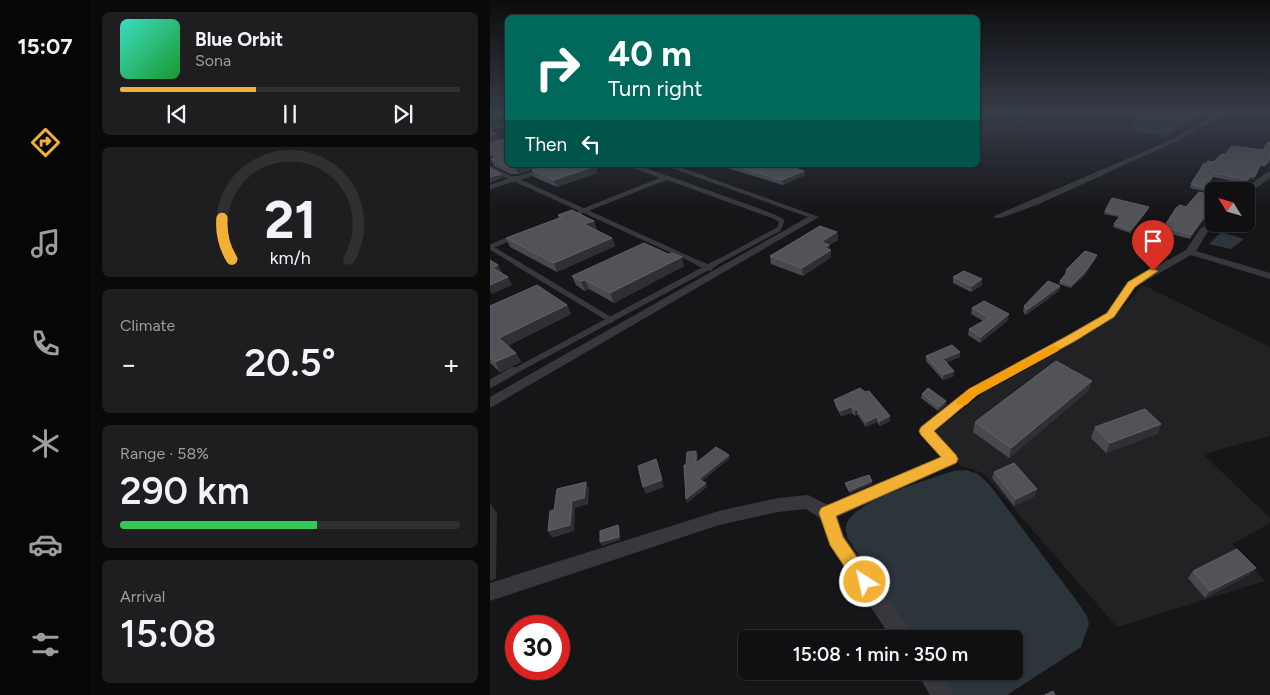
<!DOCTYPE html>
<html lang="en">
<head>
<meta charset="utf-8">
<style>
  body { margin:0; font-family:Figtree,sans-serif; background:#1e1e20; color:#f1f3f6; height:100vh; display:flex; flex-direction:column; font-size:19px; white-space:nowrap }
  * { box-sizing:border-box; margin:0 }
  p { font-size:16px; color:#9c9d9f }
  .icon { flex:none; width:28px; height:28px; fill:none; stroke:currentColor; stroke-width:2; stroke-linecap:round; stroke-linejoin:round }
  .map { position:relative; flex:1; overflow:hidden }
  .side { display:flex; flex-direction:column; gap:12px; padding:12px; background:#09090a; width:400px }
  .side>* { flex:none }
  .banner { position:absolute; left:15px; top:15px; width:475px; height:152px; border-radius:8px; box-shadow:0 1px 4px #0004,0 0 0 1px #303032; background:#00695c; color:#fff; overflow:hidden }
  .needle { width:32px; rotate:307deg }
  .buttons { position:absolute; left:715px; top:182px; display:grid; gap:10px }
  .buttons a { display:grid; place-items:center; width:50px; height:50px; border-radius:8px; background:#101012; box-shadow:0 1px 4px #0004,0 0 0 1px #303032; font-size:25px }
  .speed { position:absolute; left:15px; top:615px; display:flex; gap:10px; font-size:25px; font-weight:700; text-align:center }
  .speed>* { display:grid; place-content:center; width:65px; height:65px; border-radius:50%; background:#101012; box-shadow:0 1px 4px #0004,0 0 0 1px #303032; line-height:1 }
  .speed .limit { border:8px solid #d22; background:#fff; color:#111 }
  .pin { position:absolute; display:grid; place-items:center; width:42px; height:42px; color:#fff; margin:-51px -21px; border-radius:50% 50% 50% 0; rotate:-45deg; box-shadow:0 0 5px #0007 }
  .pin .icon { rotate:45deg }
  .me { position:absolute; width:55px; margin:-28px; rotate:325deg; stroke-linejoin:round; filter:drop-shadow(0 0 4px #0008) }
  .turn { display:flex; align-items:center; gap:18px; height:105px; padding:0 20px; font-size:22px }
  .turn .icon { width:65px; height:65px; stroke-width:2.5 }
  .turn b { display:block; font-size:35px; line-height:42px }
  .then { display:flex; align-items:center; height:48px; padding:0 20px; background:#0003; gap:10px; font-size:19px }
  .big { font-size:38px; font-weight:600; line-height:1.1 }
  .side .tile { flex:1; display:flex; flex-direction:column; justify-content:center; gap:8px; min-width:0; padding:0 18px; border-radius:8px; background:#1e1e20 }
  .side .dial { align-items:center; gap:0 }
  .dial svg { height:130px; overflow:visible; fill:none; stroke:#303032; stroke-width:7; stroke-linecap:round; text-anchor:middle }
  .dial text { fill:#f1f3f6; stroke:none }
  .song { display:flex; align-items:center; gap:15px }
  .cover { width:60px; height:60px; border-radius:8px; background:linear-gradient(135deg,hsl(170 70% 55%),hsl(130 70% 35%)) }
  .played { height:5px; border-radius:2px; background:linear-gradient(90deg,#f2b134 40%,#303032 40%) }
  .keys { display:flex; justify-content:space-around; direction:ltr }
  .heat { display:flex; justify-content:space-between; align-items:center; font-size:28px; direction:ltr }
  .charge { height:8px; border-radius:4px; background:linear-gradient(90deg,#34c759 58%,#303032 0) }
  .trip { position:absolute; left:248px; top:630px; width:285px; height:50px; border-radius:8px; background:#101012; box-shadow:0 1px 4px #0004,0 0 0 1px #303032; font-weight:600; line-height:50px; text-align:center }
  main { display:flex; flex:1; min-height:0 }
  .tab-bar { display:flex; flex-direction:column; width:90px; justify-content:space-around; align-items:center; background:#060607; color:#9c9d9f }
  .tab-bar .icon { width:35px; height:35px }
  .tab-bar .on { color:#f2b134 }
  .tab-bar b { font-size:22px; color:#f1f3f6 }
  .map>svg:first-child { display:block }
</style>
</head>
<body>
<main>
<nav class="tab-bar">
<b>15:07</b>
<svg class="icon on" aria-label="directions" viewBox="0 0 24 24"><path d="M12 3l9 9-9 9-9-9zM9 14v-3h6M13 9l2 2-2 2"/></svg>
<svg class="icon" aria-label="music" viewBox="0 0 24 24"><path d="M9 18V5l10-2v13"/><circle cx="6" cy="18" r="3"/><circle cx="16" cy="16" r="3"/></svg>
<svg class="icon" aria-label="phone" viewBox="0 0 24 24"><path d="M5 4h4l2 5-3 2q2 4 5 5l2-3 5 2v4C11 20 4 13 5 4z"/></svg>
<svg class="icon" aria-label="climate" viewBox="0 0 24 24"><path d="M12 3v18M4 7l16 10M4 17L20 7"/></svg>
<svg class="icon" aria-label="car" viewBox="0 0 24 24"><path d="M5 17H2v-5l4-1 3-4h7l3 4 3 1v5h-3M9 17h6M6 11h13"/><circle cx="7" cy="17" r="2"/><circle cx="17" cy="17" r="2"/></svg>
<svg class="icon" aria-label="filters" viewBox="0 0 24 24"><path d="M4 7h16M4 17h16"/><circle cx="9" cy="7" r="2"/><circle cx="15" cy="17" r="2"/></svg>
</nav>
<section class="side">
<div class="tile">
<div class="song"><i class="cover"></i><div><b>Blue Orbit</b><p>Sona</p></div></div>
<div class="played"></div>
<div class="keys"><svg class="icon" aria-label="previous" viewBox="0 0 24 24"><path d="M18 5L8 12l10 7zM5 5v14"/></svg><svg class="icon" aria-label="pause" viewBox="0 0 24 24"><path d="M8 5v14M16 5v14"/></svg><svg class="icon" aria-label="next" viewBox="0 0 24 24"><path d="M6 5l10 7-10 7zM19 5v14"/></svg></div>
</div>
<div class="tile dial"><svg viewBox="0 0 100 80">
<path d="M14 69A42 42 0 1 1 86 69"/>
<path d="M14 69A42 42 0 0 1 8 44" stroke="#f2b134"/>
<text x="50" y="56" font-size="32" font-weight="700">21</text>
<text x="50" y="72" font-size="11">km/h</text>
</svg></div>
<div class="tile"><p>Climate</p>
<div class="heat"><a>−</a><b class="big">20.5°</b><a>+</a></div>
</div>
<div class="tile"><p>Range · 58%</p><b class="big">290 km</b><div class="charge"></div></div>
<div class="tile"><p>Arrival</p><b class="big">15:08</b></div>
</section>
<div class="map">
<svg width="780" height="695" viewBox="0 0 780 695">
  <rect width="100%" height="100%" fill="#161618"/>
  <polygon fill="#222225" points="653,285 780,347 780,436 713,454 780,518 780,523 742,544 775,581 627,627 493,473 471,466 442,434 495,392 574,349 623,318"/>
  <g fill="#2c353c">
    <polygon points="652,114 712,114 674,136 639,130"/>
    <polygon points="731,232 754,239 741,249 719,244"/>
    <path d="M476 470 488 474 499 484 589 604 597 616 599 624 591 647 517 695H461L443 671H524V639H422L357 537C357 534 355 529 356 526 360 501 441 479 463 471Z"/>
  </g>
  <g fill="none" stroke-linecap="round" stroke-linejoin="round">
    <g stroke="#37383d" stroke-width="4">
      <polyline points="141,165 182,180"/>
      <polyline points="0,168 25,180"/>
      <polyline points="23,180 51,171"/>
      <polyline points="172,180 176,178"/>
    </g>
    <g stroke="#37383d" stroke-width="4.5">
      <polyline points="22,178 211,264"/>
      <polyline points="178,178 283,216 292,221 289,229 224,264"/>
      <polyline points="0,187 27,178"/>
      <polyline points="90,212 175,178"/>
      <polyline points="0,247 24,237"/>
      <polyline points="0,247 28,264"/>
    </g>
    <g stroke="#37383d" stroke-width="5.5">
      <polyline points="26,263 121,320"/>
      <polyline points="208,263 220,268"/>
      <polyline points="21,373 226,263"/>
    </g>
    <polyline stroke="#37383d" stroke-width="8" points="0,384 23,371"/>
    <g fill="#37383d" fill-rule="evenodd">
      <polygon points="727,114 734,114 685,142 549,204 511,218 505,218 504,216 681,140"/>
      <polygon points="18,122 18,126 0,131 0,127"/>
      <polygon points="173,165 184,165 329,217 0,408 0,397 318,217"/>
      <polygon points="777,172 780,172 780,178 759,193 752,191"/>
      <polygon points="724,218 724,224 726,224 717,233 706,251 780,273 780,279 701,255 645,287 624,317 585,342 488,395 445,431 467,455 469,459 467,463 347,517 354,536 421,632 424,639 402,639 340,546 330,518 316,509 288,512 229,525 0,601 0,583 229,511 288,498 318,495 338,505 450,457 431,435 429,431 431,427 478,389 577,336 616,313 637,283 696,250 710,229"/>
      <polygon points="426,671 450,671 464,695 440,695"/>
    </g>
  </g>
  <g fill="#47494d">
    <polygon points="0,143 57,165 28,174 21,174 4,166 1,159 4,158 0,156"/>
    <polygon points="773,150 780,161 774,167 770,166 764,180 759,180 756,184 723,177 714,191 700,188 701,184 716,164 723,162 735,155"/>
    <polygon points="227,165 296,165 315,175 293,185"/>
    <polygon points="114,166 106,169 107,173 67,187 44,177 42,170"/>
    <polygon points="724,196 724,209 716,217 700,239 673,232 674,227 696,207"/>
    <polygon points="658,210 640,233 623,227 624,224 629,217 614,214 615,211"/>
    <polygon points="68,215 107,229 105,229 122,238 125,246 67,272 20,247 16,238 69,218"/>
    <polygon points="347,232 348,240 339,245 341,257 313,276 281,264 280,256"/>
    <polygon points="606,258 594,276 581,288 569,284 570,281 576,274 575,274 576,270"/>
    <polygon points="194,266 124,303 99,289 95,291 86,285 82,276"/>
    <polygon points="463,277 492,279 492,285 481,292 463,283"/>
    <polygon points="570,286 569,291 536,315 533,312 534,306"/>
    <polygon points="77,305 81,314 17,346 26,353 31,362 10,372 0,363 0,306"/>
    <polygon points="482,308 518,320 490,343 478,335 479,329 493,321 481,314"/>
    <polygon points="436,356 470,357 457,362 464,376 453,380 436,361"/>
    <polygon points="602,381 598,391 519,458 483,432 485,422"/>
    <polygon points="432,394 456,401 456,405 448,411 431,398"/>
    <polygon points="344,400 400,421 390,426 387,422 376,427 367,414 365,416 362,413 351,416 345,405"/>
    <polygon points="671,424 667,434 616,453 601,438 605,427"/>
    <polygon points="504,472 545,496 524,506 502,478"/>
    <polygon points="703,571 760,574 715,598 698,578"/>
  </g>
  <g fill="#2f3033">
    <polygon points="7,134 9,140 0,143 0,136"/>
    <polygon points="34,165 57,165 28,174 25,168"/>
    <polygon points="100,165 114,165 114,166 106,169 107,173 67,187 64,180"/>
    <polygon points="314,171 315,175 293,185 292,180"/>
    <polygon points="11,174 13,178 0,183 0,177"/>
    <polygon points="765,176 764,180 759,180 756,184 757,180 760,177"/>
    <polygon points="659,207 658,210 640,233 641,230"/>
    <polygon points="724,207 724,209 716,217 700,239 701,235 717,213"/>
    <polygon points="104,221 107,229 97,232 94,224"/>
    <polygon points="347,232 348,240 332,250 331,242"/>
    <polygon points="122,238 125,246 67,272 64,263"/>
    <polygon points="339,245 340,250 341,250 341,257 313,276 312,268 335,248"/>
    <polygon points="607,255 606,258 594,276 581,288 582,285"/>
    <polygon points="192,257 194,266 124,303 120,293"/>
    <polygon points="8,265 12,273 6,275 3,268"/>
    <polygon points="18,277 22,285 2,294 0,291 0,285"/>
    <polygon points="492,279 492,285 481,292 482,286"/>
    <polygon points="95,280 99,289 95,291 91,281"/>
    <polygon points="570,286 569,291 536,315 537,310"/>
    <polygon points="77,305 81,314 14,348 9,338"/>
    <polygon points="519,314 518,320 490,343 491,337"/>
    <polygon points="470,352 470,357 453,364 453,359"/>
    <polygon points="26,353 31,362 10,372 5,362"/>
    <polygon points="464,371 464,376 453,380 453,375"/>
    <polygon points="602,381 598,391 519,458 521,448"/>
    <polygon points="456,401 456,405 448,411 449,407"/>
    <polygon points="361,407 362,413 351,416 350,411"/>
    <polygon points="367,409 367,414 365,416 365,410"/>
    <polygon points="400,416 400,421 390,426 390,421"/>
    <polygon points="387,417 387,422 376,427 376,422"/>
    <polygon points="671,424 667,434 616,453 620,443"/>
    <polygon points="206,451 208,454 207,467 206,463"/>
    <polygon points="239,455 240,458 210,483 209,479"/>
    <polygon points="166,459 174,487 156,494 153,487"/>
    <polygon points="382,481 382,484 359,494 359,491"/>
    <polygon points="96,482 99,489 98,504 85,508 84,531 62,538 58,531"/>
    <polygon points="216,483 217,487 197,503 196,499"/>
    <polygon points="547,489 545,496 524,506 526,499"/>
    <polygon points="0,503 7,513 6,579 0,581"/>
    <polygon points="128,525 130,528 130,540 112,546 110,542"/>
    <polygon points="766,568 760,574 715,598 720,591"/>
  </g>
  <g fill="#525359" stroke="#5f6168">
    <polygon points="0,131 7,134 0,136"/>
    <polygon points="18,138 18,165 34,165 25,168 18,168 1,159 11,156 0,151 0,143"/>
    <polygon points="780,142 780,159 776,164 771,163 765,176 760,177 757,180 724,173 715,188 701,184 714,163 716,164 718,161 723,162 732,154 735,155 742,146 773,150 777,143"/>
    <polygon points="59,165 103,165 105,166 64,180 42,170"/>
    <polygon points="242,165 296,165 314,171 292,180"/>
    <polygon points="0,168 11,174 0,177"/>
    <polygon points="709,192 724,196 724,207 717,213 701,235 674,227 686,208 690,205 696,207"/>
    <polygon points="622,198 659,207 641,230 624,224 631,215 615,211"/>
    <polygon points="82,210 104,221 94,224 122,238 64,263 16,238 72,217 68,215"/>
    <polygon points="330,226 347,232 331,242 339,245 335,248 341,250 312,268 280,256"/>
    <polygon points="154,243 178,254 182,253 192,257 120,293 95,280 91,281 82,276"/>
    <polygon points="595,251 607,255 595,272 582,285 570,281 578,271 576,270"/>
    <polygon points="0,260 8,265 3,268 18,277 0,285"/>
    <polygon points="474,271 492,279 482,286 463,277"/>
    <polygon points="558,281 570,286 537,310 534,306"/>
    <polygon points="47,285 77,305 9,338 26,353 5,362 0,358 0,306"/>
    <polygon points="494,301 519,314 491,337 479,329 499,318 482,308"/>
    <polygon points="462,345 470,352 453,359 464,371 453,375 436,356"/>
    <polygon points="566,361 602,381 521,448 485,422"/>
    <polygon points="370,388 375,392 379,391 400,416 390,421 387,417 376,422 367,409 365,410 361,407 350,411 344,400"/>
    <polygon points="438,388 456,401 449,407 432,394"/>
    <polygon points="655,409 671,424 620,443 605,427"/>
    <polygon points="226,447 239,455 209,479 216,483 196,499 194,465 196,465 197,452 206,451 206,463"/>
    <polygon points="166,459 172,480 153,487 148,466"/>
    <polygon points="524,463 547,489 526,499 504,472"/>
    <polygon points="379,475 382,481 359,491 355,483"/>
    <polygon points="96,482 94,498 82,501 80,525 58,531 60,511 64,510 67,489"/>
    <polygon points="128,525 129,537 110,542 110,531"/>
    <polygon points="747,549 766,568 720,591 703,571"/>
    <polygon points="563,691 565,695 555,695"/>
  </g>
  <linearGradient id="sky" x2="0" y2="1"><stop stop-color="#0c0c0d"/><stop offset="0.54" stop-color="#363c48"/><stop offset="1" stop-color="#363c48" stop-opacity="0"/></linearGradient>
  <rect width="780" height="211" fill="url(#sky)"/>
  <polygon fill="#f2b134" stroke="#9d7322" points="660,269 663,269 668,271 645,287 624,317 585,341 487,395 444,431 466,455 468,459 466,463 346,516 353,537 384,582 381,588 375,591 369,588 340,545 329,513 331,508 451,457 431,435 429,431 431,427 479,389 577,336 617,313 638,282"/>
  <polygon fill="#f59e0b" points="564,345 570,348 568,351 487,395 476,405 467,405 466,401 479,389"/>
</svg>
<div class="buttons">
<a><svg class="needle" viewBox="-14 -14 28 28"><path d="M0-13l5 13h-10z" fill="#e53935"/><path d="M0 13l5-13h-10z" fill="#9c9d9f"/></svg></a>
</div>
<div class="speed"><div class="limit">30</div></div>
<div class="pin" style="left:663px;top:271px;background:#d93025"><svg class="icon" aria-label="arrive" viewBox="0 0 24 24"><path d="M6 21V4h12l-3 4 3 4H6"/></svg></div>
<svg class="me" style="left:375px;top:582px" viewBox="-20 -20 40 40"><circle r="17" fill="#f2b134" stroke="#fff" stroke-width="3"/><path d="M0-11L8 9 0 5-8 9z" fill="#fff"/></svg>
<div class="trip">15:08 · 1 min · 350 m</div>
<div class="banner">
<div class="turn"><svg class="icon" aria-label="right" viewBox="0 0 24 24"><path d="M7 20v-9h11M14 6l5 5-5 5"/></svg><div><b>40 m</b>Turn right</div></div>
<div class="then">Then<svg class="icon" aria-label="left" viewBox="0 0 24 24"><path d="M17 20v-9H6M10 6l-5 5 5 5"/></svg></div>
</div>
</div>
</main>
</body>
</html>
